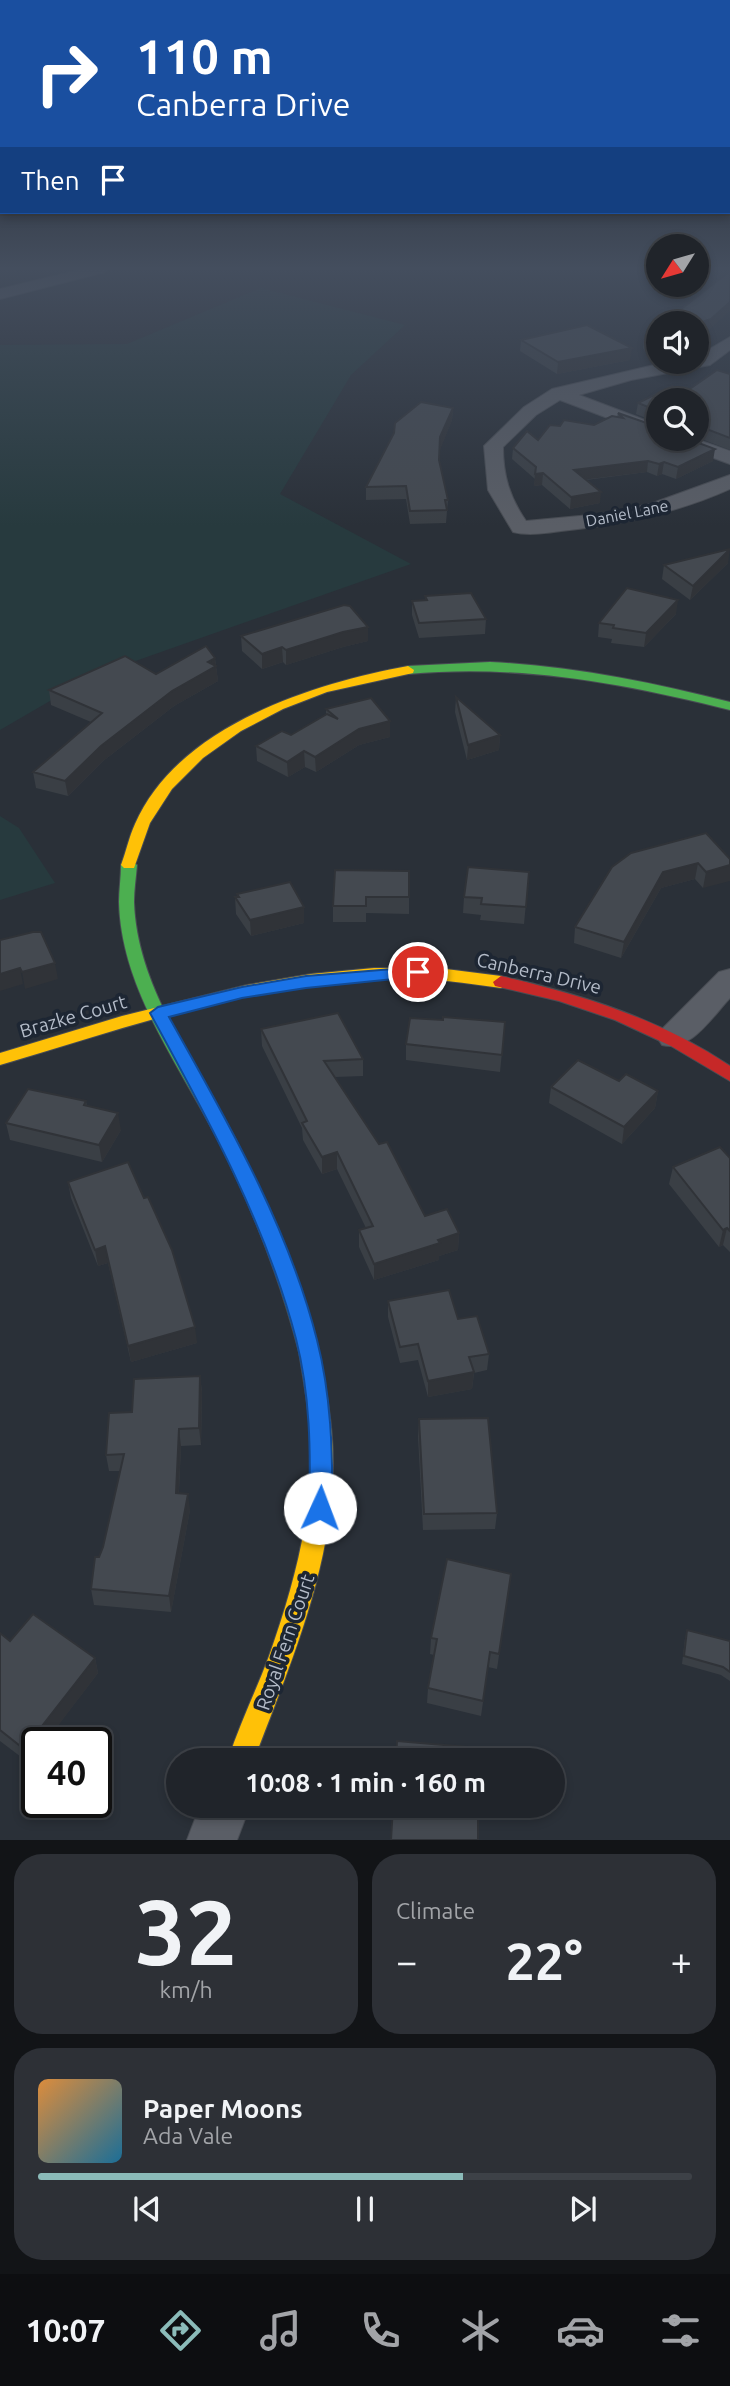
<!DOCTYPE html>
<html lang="en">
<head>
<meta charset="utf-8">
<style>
  body { margin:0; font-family:Ubuntu,sans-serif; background:#2d3036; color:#f1f3f6; height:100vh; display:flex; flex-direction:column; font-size:26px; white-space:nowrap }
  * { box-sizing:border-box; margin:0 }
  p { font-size:23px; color:#a2a4a8 }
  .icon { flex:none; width:38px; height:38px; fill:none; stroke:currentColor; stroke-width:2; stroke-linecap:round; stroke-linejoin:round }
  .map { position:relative; height:1840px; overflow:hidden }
  .drawer { display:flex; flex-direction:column; gap:14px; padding:14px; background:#121417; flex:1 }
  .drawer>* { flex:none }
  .hud { position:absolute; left:0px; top:0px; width:732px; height:214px; box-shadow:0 4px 10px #0003,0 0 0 2px #3d4147; background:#1a4fa0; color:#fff; overflow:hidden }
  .needle { width:46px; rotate:233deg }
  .tools { position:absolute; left:646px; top:234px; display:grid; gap:14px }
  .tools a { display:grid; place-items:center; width:63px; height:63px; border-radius:50%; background:#20242a; box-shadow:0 4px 10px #0003,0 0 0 2px #3d4147; font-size:35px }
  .speed { position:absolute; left:21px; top:1727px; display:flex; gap:14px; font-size:35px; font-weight:700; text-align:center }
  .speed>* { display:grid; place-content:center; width:91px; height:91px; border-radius:50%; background:#20242a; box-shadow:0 4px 10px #0003,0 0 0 2px #3d4147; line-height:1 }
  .speed .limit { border:4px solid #111; border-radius:10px; background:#fff; color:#111 }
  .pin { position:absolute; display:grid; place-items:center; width:60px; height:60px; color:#fff; margin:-30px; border:4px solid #fff; border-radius:50%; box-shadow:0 2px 7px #0007 }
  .me { position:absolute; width:77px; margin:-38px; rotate:2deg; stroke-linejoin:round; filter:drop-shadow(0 0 5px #0008) }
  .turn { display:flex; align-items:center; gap:24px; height:147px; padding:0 21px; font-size:32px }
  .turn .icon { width:91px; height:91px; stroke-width:2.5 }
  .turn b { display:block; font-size:49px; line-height:60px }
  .then { display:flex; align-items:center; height:66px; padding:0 21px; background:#0003; gap:14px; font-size:26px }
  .big { font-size:52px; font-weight:700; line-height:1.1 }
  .drawer .tile { flex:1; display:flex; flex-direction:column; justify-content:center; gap:10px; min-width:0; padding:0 24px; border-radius:28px; background:#2d3036 }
  .drawer .dial { align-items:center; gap:0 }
  .dial b { font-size:91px; line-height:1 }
  .song { display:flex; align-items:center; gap:21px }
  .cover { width:84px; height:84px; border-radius:10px; background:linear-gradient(135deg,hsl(30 70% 55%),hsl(200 70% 35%)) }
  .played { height:7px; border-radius:4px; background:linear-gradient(90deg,#8bbbb9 65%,#3d4147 65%) }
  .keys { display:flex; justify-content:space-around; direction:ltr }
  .heat { display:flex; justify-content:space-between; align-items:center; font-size:38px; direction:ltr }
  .drawer .tiles { flex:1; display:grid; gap:14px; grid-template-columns:1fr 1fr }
  .tile:last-child { grid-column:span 2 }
  .trip { position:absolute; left:166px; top:1748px; width:399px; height:70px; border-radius:35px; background:#20242a; box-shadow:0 4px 10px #0003,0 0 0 2px #3d4147; font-weight:700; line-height:70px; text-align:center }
  .dock { display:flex; height:112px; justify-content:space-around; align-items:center; background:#0d0e11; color:#a2a4a8 }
  .dock .icon { width:49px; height:49px }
  .dock .on { color:#8bbbb9 }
  .dock b { font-size:32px; color:#f1f3f6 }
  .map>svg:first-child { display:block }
</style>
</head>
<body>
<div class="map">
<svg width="730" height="1840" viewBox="0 0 730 1840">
  <rect width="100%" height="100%" fill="#2a3038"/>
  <g fill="#273a3e">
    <polygon points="261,288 405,325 351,375 280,494 411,564 93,676 0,730 0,345 127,344"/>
    <polygon points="0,816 19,828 55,883 0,900"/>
  </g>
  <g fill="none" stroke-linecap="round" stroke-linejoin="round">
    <defs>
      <g id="street">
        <polygon points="83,269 107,269 105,272 0,299 0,289"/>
        <path d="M730 337V350L710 365 631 380 579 395 658 425V437L560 400 536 415 503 447C503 476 510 498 526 521L601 514 650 504 730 475V489C677 513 619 525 561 531 546 533 528 536 513 532L488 490 484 446 524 407 552 389 667 362H696V357Z"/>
        <polygon points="671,439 696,439 730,451 730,464 673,443"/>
        <path d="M730 969V998C712 1017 690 1053 662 1045L657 1037 662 1029 719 972Z"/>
        <polygon points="200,1806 250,1806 237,1840 187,1840"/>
      </g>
      <g id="fast">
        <path d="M490 662C572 666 650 682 730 702V710C621 683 521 664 408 674L402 670 408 666Z"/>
        <path d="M129 860 137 865C136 877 134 890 134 902 137 991 200 1068 238 1144 272 1211 300 1280 319 1352L316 1358 309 1361 302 1358 299 1352C280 1279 253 1209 219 1142 181 1067 121 990 119 902 119 890 121 877 121 865Z"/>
      </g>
      <g id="slow">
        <path d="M408 666 414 670 413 673 327 692 283 709 241 731 203 758 172 789 150 823 134 868H124L121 865C126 852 129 837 135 824 178 726 311 684 408 666Z"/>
        <path d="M374 968H438L501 976 509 982 501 988C459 982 416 976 373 979 245 985 122 1029 0 1065V1053L122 1016 247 985 311 974Z"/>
        <path d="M309 1343 316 1346 319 1352C326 1389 333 1425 333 1463 333 1567 290 1665 254 1760H228C239 1725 256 1691 269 1656 291 1594 309 1530 311 1463 312 1426 305 1389 299 1352L302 1346Z"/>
      </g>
      <path id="jam" d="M501 976C583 995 660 1019 730 1066V1081L671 1046 615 1020 559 1001 495 986 493 982Z"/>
    </defs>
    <use href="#street" stroke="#484c53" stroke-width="2"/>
    <use href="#fast" stroke="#484c53" stroke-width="2"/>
    <use href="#slow" stroke="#484c53" stroke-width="2"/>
    <use href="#jam" stroke="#484c53" stroke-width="2"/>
    <use href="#street" fill="#5a5e66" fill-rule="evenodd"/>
    <use href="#fast" fill="#4caf50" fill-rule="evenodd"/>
    <use href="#slow" fill="#ffc107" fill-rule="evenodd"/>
    <use href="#jam" fill="#c62828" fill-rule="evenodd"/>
  </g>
  <g fill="#3a3f45">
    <polygon points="658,327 645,352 643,348 644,338"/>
    <polygon points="521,340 630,360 557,374 520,351"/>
    <polygon points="730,374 730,450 696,437 696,401 658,401 658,423 636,414 638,403 687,391"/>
    <polygon points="453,408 452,420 440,449 439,460 448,500 446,523 410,524 406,499 366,500 366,487"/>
    <polygon points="618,413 713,461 676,479 662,474 657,476 647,472 586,480 600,503 570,509 542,485 534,486 535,479 512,459 513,448 538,440 560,426 594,425 617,417"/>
    <polygon points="728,563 690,600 662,579 664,565"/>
    <polygon points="425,596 486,619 485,634 419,638 412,615 412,601 425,600"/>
    <polygon points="676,614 644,647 611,643 612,639 598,637 599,623"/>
    <polygon points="368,627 368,641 343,647 286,665 283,662 262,669 242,651 241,636"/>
    <polygon points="215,658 218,681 174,706 103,761 68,796 36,788 33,772 91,722 51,705 49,690 156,674"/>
    <polygon points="456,697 500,735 499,750 467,760 455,712"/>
    <polygon points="326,709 390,721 390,737 359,745 316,772 305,767 288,777 257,761 256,746 291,735 326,715"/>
    <polygon points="730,859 703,888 695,879 661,888 621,958 574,943 575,927 612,867"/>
    <polygon points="409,871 409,914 366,913 366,922 333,922 333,906"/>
    <polygon points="529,872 524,924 480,920 481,915 463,913 464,897"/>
    <polygon points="237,894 304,907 304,923 251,936 236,914 235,897 237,897"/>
    <polygon points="443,1020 505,1022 500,1072 406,1060 406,1044"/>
    <polygon points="261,1029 363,1059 363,1076 335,1077 425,1216 459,1233 458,1250 439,1256 439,1260 374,1280 359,1247 359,1230 366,1228 337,1169 322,1174 303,1140 302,1128 262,1046"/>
    <polygon points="619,1081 658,1091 655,1108 622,1144 549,1103 551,1087"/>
    <polygon points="86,1101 87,1106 121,1130 102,1162 10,1140 6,1123"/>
    <polygon points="730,1158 730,1252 723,1245 719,1247 669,1184 673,1167"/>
    <polygon points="68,1182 144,1198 197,1343 131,1362 108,1263 98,1266 71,1198"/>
    <polygon points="388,1301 458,1319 489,1354 487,1370 474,1373 472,1389 428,1397 418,1360 400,1363 388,1317"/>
    <polygon points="200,1376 202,1392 201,1445 181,1446 179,1493 190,1510 171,1612 94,1605 91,1589 99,1557 103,1547 121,1471 109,1471 106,1455"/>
    <polygon points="419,1419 497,1513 495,1529 423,1530 418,1436"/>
    <polygon points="511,1574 497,1669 488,1667 481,1716 427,1703 428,1688 434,1655 430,1654 431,1638"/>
    <polygon points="687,1630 730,1641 730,1681 721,1675 682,1664 685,1638"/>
    <polygon points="0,1633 10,1641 95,1658 98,1673 29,1763 0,1741"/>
  </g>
  <g fill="#303338">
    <polygon points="0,269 17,269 18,278 0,281"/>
    <polygon points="730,302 730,311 710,329 696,334 696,324"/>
    <polygon points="658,337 658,347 645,352 646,341"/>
    <polygon points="632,348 630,360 557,374 558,362"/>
    <polygon points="453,408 452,420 440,450 440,437"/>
    <polygon points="715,449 713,461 676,479 678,467"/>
    <polygon points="648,461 647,472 573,481 574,470"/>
    <polygon points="664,462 662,474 657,476 659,464"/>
    <polygon points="543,473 542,485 534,486 535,474"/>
    <polygon points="601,492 600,503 570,509 571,497"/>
    <polygon points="730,549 728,563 690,600 693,586"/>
    <polygon points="678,600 676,614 644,647 646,633"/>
    <polygon points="368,627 368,641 343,647 286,665 286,650 343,632"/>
    <polygon points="282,647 283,662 262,669 262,654"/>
    <polygon points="215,658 218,681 174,706 103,761 68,796 65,781 101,746"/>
    <polygon points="390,721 390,737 359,745 316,772 315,757 359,729"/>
    <polygon points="500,735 499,750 467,760 468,745"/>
    <polygon points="304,751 305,767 288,777 287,762"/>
    <polygon points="698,863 695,879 661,888 621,958 624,942 663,872"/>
    <polygon points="730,865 730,881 703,888 706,872"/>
    <polygon points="304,907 304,923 251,936 250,920"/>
    <polygon points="55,963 58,979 25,989 22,972"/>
    <polygon points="20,968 23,984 0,991 0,974"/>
    <polygon points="658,1091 655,1108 622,1144 624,1127"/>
    <polygon points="118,1113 121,1130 102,1162 99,1145"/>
    <polygon points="337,1152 337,1169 322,1174 322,1157"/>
    <polygon points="727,1228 723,1245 719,1247 723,1230"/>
    <polygon points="459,1233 458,1250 439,1256 439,1260 374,1280 374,1264 438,1240"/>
    <polygon points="105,1246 108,1263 98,1266 95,1250"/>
    <polygon points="195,1327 197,1343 131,1362 128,1346"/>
    <polygon points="474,1372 472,1389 428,1397 428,1381"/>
    <polygon points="200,1376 202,1392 201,1445 199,1428"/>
    <polygon points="179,1429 181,1446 178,1509 176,1493"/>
    <polygon points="188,1494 190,1510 171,1612 169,1596"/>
    <polygon points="95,1658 98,1673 45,1743 37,1743 37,1754 29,1763 24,1749"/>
  </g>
  <g fill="#444950" stroke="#303338" stroke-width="2">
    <polygon points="730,271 730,302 711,319 696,324 662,324"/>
    <polygon points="587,325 632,348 558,362 521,340"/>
    <polygon points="658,327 658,337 646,341 644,338"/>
    <polygon points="717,370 730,374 730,438 696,425 696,401 658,401 658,411 638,403 672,386 687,391"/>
    <polygon points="421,402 453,408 440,437 439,460 448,500 445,500 447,510 410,511 406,486 366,487 394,433 395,423"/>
    <polygon points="618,413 658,427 658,439 688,439 715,449 678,467 664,462 659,464 648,461 574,470 601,492 571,497 543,473 535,474 536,467 513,448 527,431 538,440 550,425 560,426 564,420 594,425 612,416 623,418"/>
    <polygon points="730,549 693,586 664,565"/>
    <polygon points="627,588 678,600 646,633 613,628 614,625 599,623"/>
    <polygon points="471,593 486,619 419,623 412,601 427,600 425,596"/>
    <polygon points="344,605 350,606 368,627 343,632 286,650 282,647 262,654 241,636"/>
    <polygon points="206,646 215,658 208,662 216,666 172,691 101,746 65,781 33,772 102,713 49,690 125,656 156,674"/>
    <polygon points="456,697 500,735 468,745"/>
    <polygon points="371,698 390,721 359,729 315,757 304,751 287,762 256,746 282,731 291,735 327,714 338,719 326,709"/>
    <polygon points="706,833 730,859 730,865 706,872 698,863 663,872 624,942 575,927 612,867 631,853"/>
    <polygon points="468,867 529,872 526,907 481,904 482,898 464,897"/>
    <polygon points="335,870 409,871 409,897 366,897 366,906 333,906"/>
    <polygon points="290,882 304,907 250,920 235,897 239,897 237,894"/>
    <polygon points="33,932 41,932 55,963 22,972 20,968 0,974 0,940"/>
    <polygon points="338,1013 363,1059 324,1061 379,1144 387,1142 425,1216 447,1209 459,1233 438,1240 440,1243 374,1264 359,1230 373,1226 337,1152 322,1157 302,1123 307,1121 261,1029"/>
    <polygon points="443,1017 505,1022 502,1055 406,1044 410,1018 443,1020"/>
    <polygon points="578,1060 619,1081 626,1074 658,1091 624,1127 551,1087"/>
    <polygon points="28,1089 86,1101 84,1105 118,1113 99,1145 6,1123"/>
    <polygon points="720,1147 730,1158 730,1231 727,1228 723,1230 673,1167"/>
    <polygon points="128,1162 144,1198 148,1197 172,1250 195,1327 128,1346 105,1246 95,1250 68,1182"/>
    <polygon points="449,1290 458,1319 477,1316 489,1354 469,1357 474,1372 428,1381 418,1344 400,1347 388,1301"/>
    <polygon points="200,1376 199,1428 179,1429 176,1493 188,1494 169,1596 91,1589 95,1557 99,1557 103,1547 124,1454 106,1455 109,1413 132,1412 134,1379"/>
    <polygon points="488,1418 497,1513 424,1514 419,1419"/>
    <polygon points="447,1559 511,1574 499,1654 490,1652 483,1701 428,1688 437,1639 431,1638"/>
    <polygon points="33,1614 95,1658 24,1749 0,1730 0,1633 10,1641"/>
    <polygon points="687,1630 730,1641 730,1672 723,1667 684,1656"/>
    <polygon points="397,1741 479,1748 479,1760 396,1760"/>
    <polygon points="393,1806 478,1806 478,1840 391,1840"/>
  </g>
  <linearGradient id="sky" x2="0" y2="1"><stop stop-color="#171a1f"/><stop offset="0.51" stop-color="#444e5e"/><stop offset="1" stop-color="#444e5e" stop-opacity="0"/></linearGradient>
  <rect width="730" height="526" fill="url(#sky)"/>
  <path fill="#1a73e8" stroke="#114b97" stroke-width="2" d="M418 967 426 972 423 976 306 988 242 998 169 1017C226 1119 288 1225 317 1340 331 1395 333 1452 332 1508L328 1516 320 1519 312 1516 309 1508C311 1452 310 1394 296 1339 266 1224 207 1117 150 1013L158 1007 242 987 306 976Z"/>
  <g text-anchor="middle" stroke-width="7" stroke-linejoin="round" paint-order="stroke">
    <g font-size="16" fill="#b4bcc9" stroke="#1d2633">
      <text transform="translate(627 513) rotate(-11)" y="6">Daniel Lane</text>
    </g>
    <g font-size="19" fill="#b4bcc9" stroke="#1d2633">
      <text transform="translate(539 973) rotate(13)" y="7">Canberra Drive</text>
      <text transform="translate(73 1016) rotate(-16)" y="7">Brazke Court</text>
      <text transform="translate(285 1642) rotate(-71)" y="7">Royal Fern Court</text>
    </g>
  </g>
</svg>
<div class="tools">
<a><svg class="needle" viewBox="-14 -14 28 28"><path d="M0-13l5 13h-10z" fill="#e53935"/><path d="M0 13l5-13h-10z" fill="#a2a4a8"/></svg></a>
<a><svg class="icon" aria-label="sound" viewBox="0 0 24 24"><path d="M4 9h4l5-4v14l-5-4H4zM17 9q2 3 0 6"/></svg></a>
<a><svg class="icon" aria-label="search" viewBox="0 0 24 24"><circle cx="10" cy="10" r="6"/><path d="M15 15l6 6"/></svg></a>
</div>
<div class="speed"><div class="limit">40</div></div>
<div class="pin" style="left:418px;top:972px;background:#d93025"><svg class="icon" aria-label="arrive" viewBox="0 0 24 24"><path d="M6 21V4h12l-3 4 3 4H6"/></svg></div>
<svg class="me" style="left:320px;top:1508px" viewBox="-20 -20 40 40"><circle r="19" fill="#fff"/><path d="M0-13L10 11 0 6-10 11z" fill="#1a73e8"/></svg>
<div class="trip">10:08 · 1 min · 160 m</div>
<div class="hud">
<div class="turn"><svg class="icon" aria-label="right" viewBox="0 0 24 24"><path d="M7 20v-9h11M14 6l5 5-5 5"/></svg><div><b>110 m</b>Canberra Drive</div></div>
<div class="then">Then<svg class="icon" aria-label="arrive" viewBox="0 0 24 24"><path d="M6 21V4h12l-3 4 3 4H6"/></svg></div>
</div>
</div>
<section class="drawer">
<div class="tiles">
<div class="tile dial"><b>32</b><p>km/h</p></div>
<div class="tile"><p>Climate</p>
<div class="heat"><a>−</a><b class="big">22°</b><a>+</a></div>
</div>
<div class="tile">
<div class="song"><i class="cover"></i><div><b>Paper Moons</b><p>Ada Vale</p></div></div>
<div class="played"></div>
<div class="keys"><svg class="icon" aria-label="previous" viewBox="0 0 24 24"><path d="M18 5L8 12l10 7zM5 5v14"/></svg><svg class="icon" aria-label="pause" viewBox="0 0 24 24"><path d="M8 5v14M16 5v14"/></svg><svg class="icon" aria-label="next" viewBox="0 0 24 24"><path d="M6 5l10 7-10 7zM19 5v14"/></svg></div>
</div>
</div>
</section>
<nav class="dock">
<b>10:07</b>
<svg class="icon on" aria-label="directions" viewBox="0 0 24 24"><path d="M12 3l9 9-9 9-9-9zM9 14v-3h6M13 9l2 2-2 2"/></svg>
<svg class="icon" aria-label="music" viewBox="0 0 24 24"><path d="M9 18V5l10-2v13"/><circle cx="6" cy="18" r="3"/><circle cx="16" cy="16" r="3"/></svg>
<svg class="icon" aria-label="phone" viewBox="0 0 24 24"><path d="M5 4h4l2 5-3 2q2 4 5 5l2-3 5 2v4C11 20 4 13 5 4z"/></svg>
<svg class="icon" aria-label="climate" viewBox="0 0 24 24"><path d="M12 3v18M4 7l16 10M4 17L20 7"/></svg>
<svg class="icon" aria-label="car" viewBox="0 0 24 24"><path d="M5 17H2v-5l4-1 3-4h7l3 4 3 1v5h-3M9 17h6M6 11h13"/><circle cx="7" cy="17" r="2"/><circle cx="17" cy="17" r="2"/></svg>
<svg class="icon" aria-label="filters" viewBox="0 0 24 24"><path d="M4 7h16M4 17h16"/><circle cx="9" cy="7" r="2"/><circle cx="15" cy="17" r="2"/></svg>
</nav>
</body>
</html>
